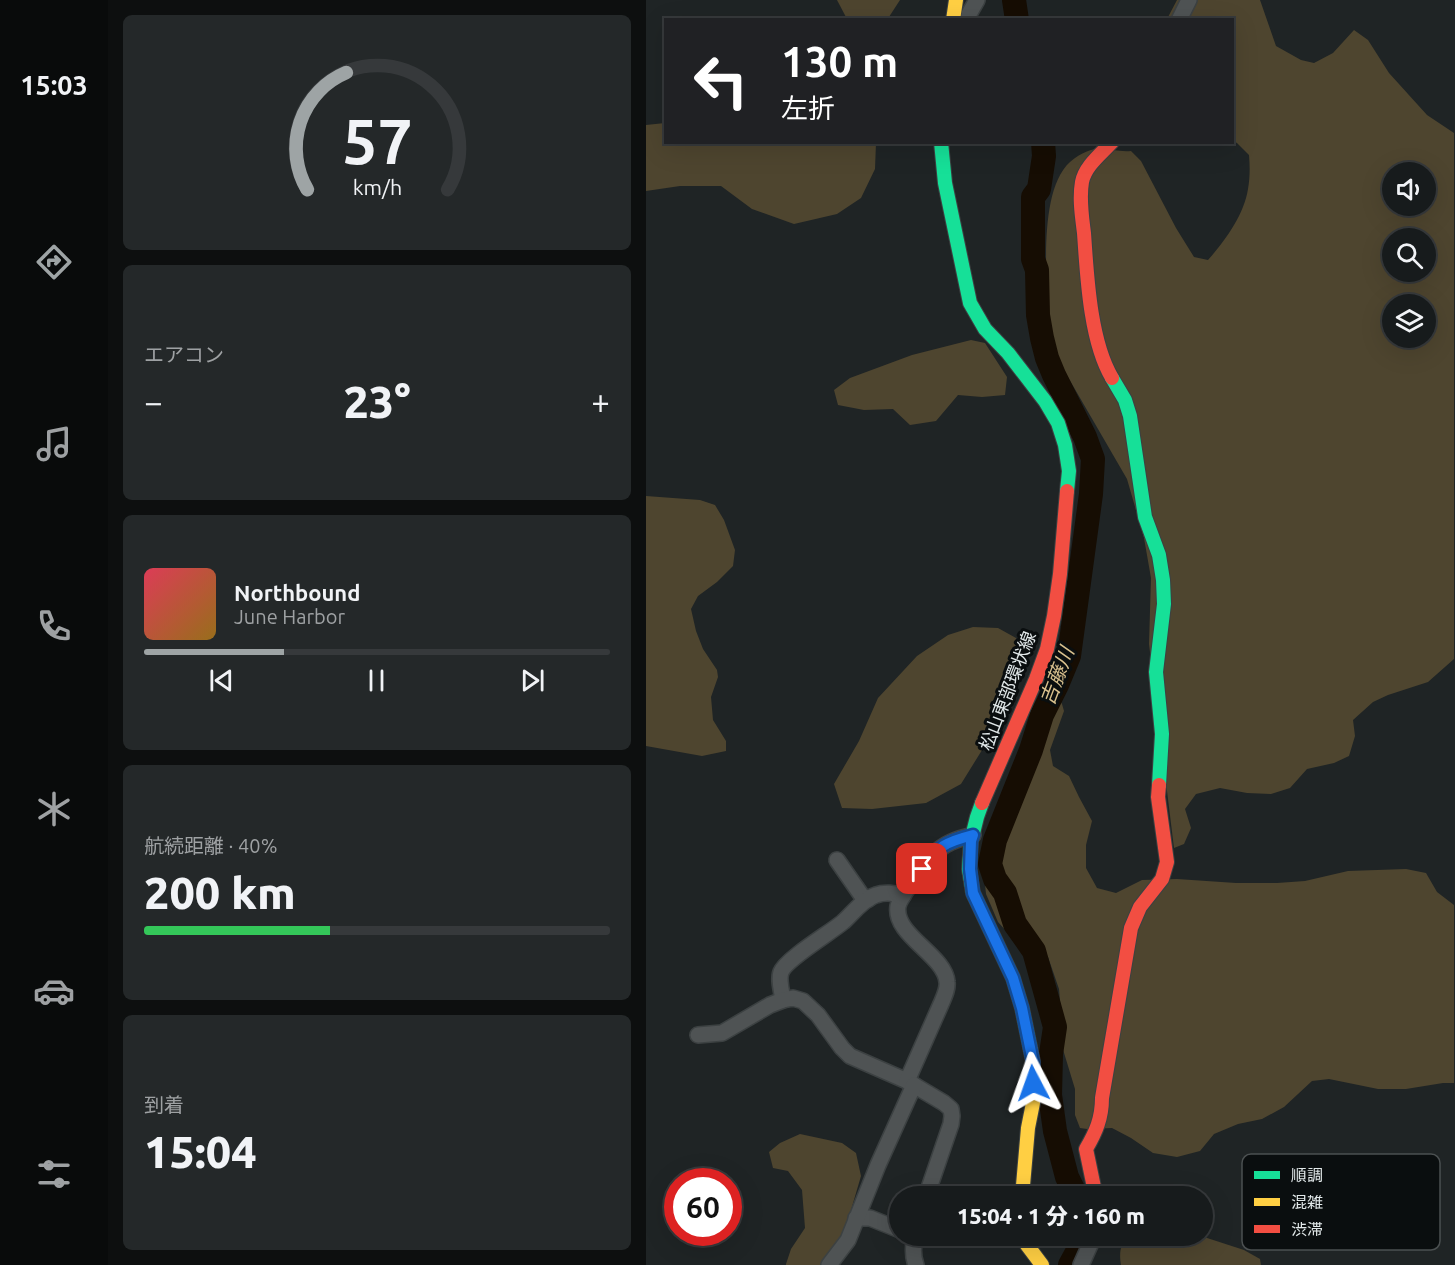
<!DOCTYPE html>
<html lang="ja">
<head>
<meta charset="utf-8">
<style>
  body { margin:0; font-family:Ubuntu,"Noto Sans JP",sans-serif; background:#242829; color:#f1f3f6; height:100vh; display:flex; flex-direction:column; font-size:22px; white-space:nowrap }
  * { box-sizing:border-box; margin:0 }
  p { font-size:20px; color:#9ea1a3 }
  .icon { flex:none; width:33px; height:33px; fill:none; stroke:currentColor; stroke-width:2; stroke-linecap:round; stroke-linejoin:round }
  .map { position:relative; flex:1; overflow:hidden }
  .sheet { display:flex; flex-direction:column; gap:15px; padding:15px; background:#0d0f0f; width:538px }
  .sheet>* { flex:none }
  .guide { position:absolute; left:18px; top:18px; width:570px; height:126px; border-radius:0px; box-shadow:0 6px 24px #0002,0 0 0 2px #36393b; background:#202124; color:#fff; overflow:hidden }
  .tools { position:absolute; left:736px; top:162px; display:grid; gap:12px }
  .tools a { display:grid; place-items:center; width:54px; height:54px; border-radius:50%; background:#171b1c; box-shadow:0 6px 24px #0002,0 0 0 2px #36393b; font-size:30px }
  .speed { position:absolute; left:18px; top:1168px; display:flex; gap:12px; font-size:30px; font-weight:700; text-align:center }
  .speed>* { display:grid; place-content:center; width:78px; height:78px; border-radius:50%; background:#171b1c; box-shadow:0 6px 24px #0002,0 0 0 2px #36393b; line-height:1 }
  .speed .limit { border:9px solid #d22; background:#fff; color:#111 }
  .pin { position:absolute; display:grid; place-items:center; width:51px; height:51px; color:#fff; margin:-26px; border-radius:12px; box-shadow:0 3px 9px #0006 }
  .me { position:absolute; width:66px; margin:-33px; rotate:356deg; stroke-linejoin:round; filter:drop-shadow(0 0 4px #0008) }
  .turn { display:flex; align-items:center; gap:21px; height:126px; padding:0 18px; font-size:27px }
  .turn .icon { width:78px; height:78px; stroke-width:2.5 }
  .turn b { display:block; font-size:42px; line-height:51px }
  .big { font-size:45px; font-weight:800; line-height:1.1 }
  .sheet .tile { flex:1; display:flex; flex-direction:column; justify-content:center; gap:9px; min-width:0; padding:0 21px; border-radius:9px; background:#242829 }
  .sheet .dial { align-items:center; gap:0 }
  .dial svg { height:156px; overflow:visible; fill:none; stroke:#36393b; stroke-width:7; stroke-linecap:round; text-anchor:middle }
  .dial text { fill:#f1f3f6; stroke:none }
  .song { display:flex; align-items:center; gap:18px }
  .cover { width:72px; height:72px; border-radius:9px; background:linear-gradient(135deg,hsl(350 70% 55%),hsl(40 70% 35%)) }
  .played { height:6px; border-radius:3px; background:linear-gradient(90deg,#9ea4a5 30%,#36393b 30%) }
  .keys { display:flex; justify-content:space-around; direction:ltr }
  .heat { display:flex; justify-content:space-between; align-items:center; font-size:33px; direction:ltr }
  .charge { height:9px; border-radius:4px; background:linear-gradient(90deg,#34c759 40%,#36393b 0) }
  .trip { position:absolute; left:243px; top:1186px; width:324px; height:60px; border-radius:30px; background:#171b1c; box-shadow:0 6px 24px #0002,0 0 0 2px #36393b; font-weight:800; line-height:60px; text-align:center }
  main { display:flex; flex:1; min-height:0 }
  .tabs { display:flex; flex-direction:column; width:108px; justify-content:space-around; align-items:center; background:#090b0b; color:#9ea1a3 }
  .tabs .icon { width:42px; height:42px }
  .tabs .selected { color:#9ea4a5 }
  .tabs b { font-size:27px; color:#f1f3f6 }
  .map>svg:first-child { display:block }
</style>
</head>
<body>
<main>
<nav class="tabs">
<b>15:03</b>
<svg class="icon selected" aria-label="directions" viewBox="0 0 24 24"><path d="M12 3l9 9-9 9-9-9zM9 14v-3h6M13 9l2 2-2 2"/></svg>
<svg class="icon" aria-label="music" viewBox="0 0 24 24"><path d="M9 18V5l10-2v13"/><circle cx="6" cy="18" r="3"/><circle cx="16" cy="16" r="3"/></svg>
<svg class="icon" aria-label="phone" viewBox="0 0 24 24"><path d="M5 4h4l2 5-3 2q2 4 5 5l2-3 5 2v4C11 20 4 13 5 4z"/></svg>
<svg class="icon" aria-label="climate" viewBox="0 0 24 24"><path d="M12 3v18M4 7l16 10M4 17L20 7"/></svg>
<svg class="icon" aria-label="car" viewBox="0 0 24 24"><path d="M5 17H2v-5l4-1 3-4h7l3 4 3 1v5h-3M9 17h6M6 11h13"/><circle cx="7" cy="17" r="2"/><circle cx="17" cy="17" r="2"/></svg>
<svg class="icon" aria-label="filters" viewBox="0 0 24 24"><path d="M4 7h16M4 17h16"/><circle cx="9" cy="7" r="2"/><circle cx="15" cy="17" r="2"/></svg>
</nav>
<section class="sheet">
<div class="tile dial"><svg viewBox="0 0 100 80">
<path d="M14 69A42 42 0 1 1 86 69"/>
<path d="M14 69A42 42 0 0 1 34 9" stroke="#9ea4a5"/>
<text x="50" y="56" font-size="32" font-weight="700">57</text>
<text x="50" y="72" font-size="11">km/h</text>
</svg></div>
<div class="tile"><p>エアコン</p>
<div class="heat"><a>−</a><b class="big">23°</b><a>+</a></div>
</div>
<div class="tile">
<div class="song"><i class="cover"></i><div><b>Northbound</b><p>June Harbor</p></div></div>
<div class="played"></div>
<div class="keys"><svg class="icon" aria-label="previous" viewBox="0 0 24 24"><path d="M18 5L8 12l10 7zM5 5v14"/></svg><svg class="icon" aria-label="pause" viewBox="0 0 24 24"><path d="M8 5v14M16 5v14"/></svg><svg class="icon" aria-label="next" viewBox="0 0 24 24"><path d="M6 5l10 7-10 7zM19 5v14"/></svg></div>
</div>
<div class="tile"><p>航続距離 · 40%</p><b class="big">200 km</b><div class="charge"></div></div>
<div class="tile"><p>到着</p><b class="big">15:04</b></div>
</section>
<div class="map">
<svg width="809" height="1265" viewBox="0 0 809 1265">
  <rect width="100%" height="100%" fill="#1f2425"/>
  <g fill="#4e452f" fill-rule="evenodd">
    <polygon points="191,0 254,0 241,20 201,19"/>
    <path d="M531 0H614L630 46 655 60 668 63 687 53 708 30 722 40 743 73 781 115 808 133V659L782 682 742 695 727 702 707 720 709 736 703 756 688 763 661 769 644 788 625 794 601 793 574 788 550 794 539 809 545 828 538 844 528 848 503 644 505 578 498 538 481 479 423 379C416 366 409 352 405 337 402 326 402 312 401 300 400 264 395 188 424 162 430 156 444 148 453 149 464 149 474 152 485 151L495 161 530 228 548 257 562 260C579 241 598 215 602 189 604 178 604 166 603 155L591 143 587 141 586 20 521 19ZM747 172H780V206H747ZM747 238H780V272H747ZM747 304H780V338H747Z"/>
    <polygon points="19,123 20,142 230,143 229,169 215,198 191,214 148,224 106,209 75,186 34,186 0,191 0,125"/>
    <polygon points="325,340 339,343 361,377 359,395 336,397 312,395 290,421 264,425 247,409 218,410 192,405 188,390 204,378 266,355"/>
    <polygon points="0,496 54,500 69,505 78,520 89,550 87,566 71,582 52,596 45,609 50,631 57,649 71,670 72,677 65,697 67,720 80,741 80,751 56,756 0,746"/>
    <polygon points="327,627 352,628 370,638 379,658 354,721 315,784 280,803 226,809 196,808 188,784 213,741 232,698 271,656 302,635"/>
    <polygon points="403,693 410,693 416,704 418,711 404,750 407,766 423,776 433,797 446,821 440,845 440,868 451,888 470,893 496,880 531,879 590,883 631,883 659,881 702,871 760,869 780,873 791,892 808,905 808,1083 797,1083 760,1089 732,1089 683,1079 666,1081 638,1107 616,1119 592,1124 568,1134 554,1151 531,1157 507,1153 485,1138 466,1128 441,1129 434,1128 429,1115 429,1089 415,1043 415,1014 413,989 402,957 390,941 370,942 352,922 340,894 338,874 346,838 364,796 386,710 395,699"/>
    <polygon points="154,1134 196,1143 210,1153 215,1176 198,1234 174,1265 140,1265 140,1264 145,1249 159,1228 156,1190 142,1171 127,1168 123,1152 134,1143"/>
    <path d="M481 1236H555L598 1250 614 1259 615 1265H475C473 1254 474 1245 481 1236Z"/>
  </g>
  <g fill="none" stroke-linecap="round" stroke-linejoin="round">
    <g stroke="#160d03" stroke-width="24">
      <polyline points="368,0 371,20"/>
      <polyline points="397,142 398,156 393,189 387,197 387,259 391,270 392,315 396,338 401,358 408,375 439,437 447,459 445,494 423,656 411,685 396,715 385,750 349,840 344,864 349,879 359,893 369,924 388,951 409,1027 405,1054 404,1095 409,1131 421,1177 431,1197"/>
      <polyline points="424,1265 436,1243 438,1236"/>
    </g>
    <defs>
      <g id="street">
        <polyline points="322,20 323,14 331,0"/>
        <polyline points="533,20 543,0"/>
        <polyline points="191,860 216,896 223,899"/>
        <path d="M137 1000C136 992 132 980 135 972 140 959 184 933 197 922 207 913 217 899 230 895 238 892 249 893 257 896"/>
        <polyline points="52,1035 76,1033 124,1005 137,1000 147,998 157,1001 172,1015 196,1048 204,1056 261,1081 298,1103 305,1109 306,1116 305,1124 280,1197"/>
        <path d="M261 1081 295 1004C298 997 302 989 301 982 299 955 247 935 252 906 254 897 279 865 286 856 298 843 311 839 327 835"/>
        <polyline points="210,1218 224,1218 254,1230"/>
        <path d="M269 1236C267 1246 266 1255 270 1265"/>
        <polyline points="183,1265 202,1240 232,1165 268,1085"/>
        <polyline points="435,1265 448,1236"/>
      </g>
      <g id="fast">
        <polyline points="295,142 299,183 324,303 339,329 362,353 399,401 412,423 419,445 423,471 421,491"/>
        <polyline points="466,378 479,400 484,416 499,517 513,555 517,580 518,604 510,672 516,734 513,785"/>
        <polyline points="336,803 331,817 325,841 323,869 327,893 367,978 376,1008 384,1047"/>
      </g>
      <g id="slow">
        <polyline points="307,20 310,0"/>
        <polyline points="376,1197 382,1128 387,1103 387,1062 384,1047"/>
        <polyline points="378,1236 381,1245 396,1265"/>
      </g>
      <g id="jam">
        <path d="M466 378C444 341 441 276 438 233 436 217 433 199 436 182 439 166 455 154 466 142"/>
        <polyline points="336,803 390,679 401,649 408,616 414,574 421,491"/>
        <path d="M450 1197 440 1149C450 1132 456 1118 456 1098L485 928 494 907 516 879 521 862 512 797 513 785"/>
      </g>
    </defs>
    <use href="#street" stroke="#3c4142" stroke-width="18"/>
    <use href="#fast" stroke="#3c4142" stroke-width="16"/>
    <use href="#slow" stroke="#3c4142" stroke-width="16"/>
    <use href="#jam" stroke="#3c4142" stroke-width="16"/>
    <use href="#street" stroke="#4f5354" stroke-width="15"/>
    <use href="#fast" stroke="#16e098" stroke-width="14"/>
    <use href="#slow" stroke="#ffcf43" stroke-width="14"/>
    <use href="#jam" stroke="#f24e42" stroke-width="14"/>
  </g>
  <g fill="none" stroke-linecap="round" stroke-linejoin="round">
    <defs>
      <path id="route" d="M276 869C292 846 300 842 327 835L325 841 324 869 327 893 367 978 376 1008 387 1062V1083"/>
    </defs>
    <use href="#route" stroke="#114b97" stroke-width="15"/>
    <use href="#route" stroke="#1a73e8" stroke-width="10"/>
  </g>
  <g text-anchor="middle" stroke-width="6" stroke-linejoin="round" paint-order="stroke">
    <g font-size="18" fill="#e2e9ea" stroke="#0a0e0f">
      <text transform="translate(362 691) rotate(-69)" y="6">松山東部環状線</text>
    </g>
    <g font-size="20" font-style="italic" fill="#d9c18e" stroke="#0a0e0f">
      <text transform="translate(411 676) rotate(-69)" y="7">吉藤川</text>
    </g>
  </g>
  <rect x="596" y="1154" width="198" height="96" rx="9" fill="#0a0e0f" stroke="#4b5051" stroke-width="1.5"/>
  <rect x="608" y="1171" width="26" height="8" fill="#16e098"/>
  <rect x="608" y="1198" width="26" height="8" fill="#ffcf43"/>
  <rect x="608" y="1225" width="26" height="8" fill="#f24e42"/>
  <g font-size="16" fill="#e2e9ea">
    <text x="645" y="1181">順調</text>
    <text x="645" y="1208">混雑</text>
    <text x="645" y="1235">渋滞</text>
  </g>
</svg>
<div class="tools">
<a><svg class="icon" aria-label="sound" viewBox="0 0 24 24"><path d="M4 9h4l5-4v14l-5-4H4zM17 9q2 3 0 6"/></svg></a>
<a><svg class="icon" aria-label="search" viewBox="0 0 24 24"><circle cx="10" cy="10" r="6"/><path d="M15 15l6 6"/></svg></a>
<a><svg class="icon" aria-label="layers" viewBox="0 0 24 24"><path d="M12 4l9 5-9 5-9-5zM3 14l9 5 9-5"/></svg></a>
</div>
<div class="speed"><div class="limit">60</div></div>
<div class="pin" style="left:276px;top:869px;background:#d93025"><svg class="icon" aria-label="arrive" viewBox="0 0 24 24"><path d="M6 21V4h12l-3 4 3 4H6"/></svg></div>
<svg class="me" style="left:387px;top:1083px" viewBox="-20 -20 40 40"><path d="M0-17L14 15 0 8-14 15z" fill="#1a73e8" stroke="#fff" stroke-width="4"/></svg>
<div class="trip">15:04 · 1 分 · 160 m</div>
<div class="guide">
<div class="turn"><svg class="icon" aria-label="left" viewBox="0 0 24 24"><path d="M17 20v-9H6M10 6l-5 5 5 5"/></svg><div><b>130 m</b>左折</div></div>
</div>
</div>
</main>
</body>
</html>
